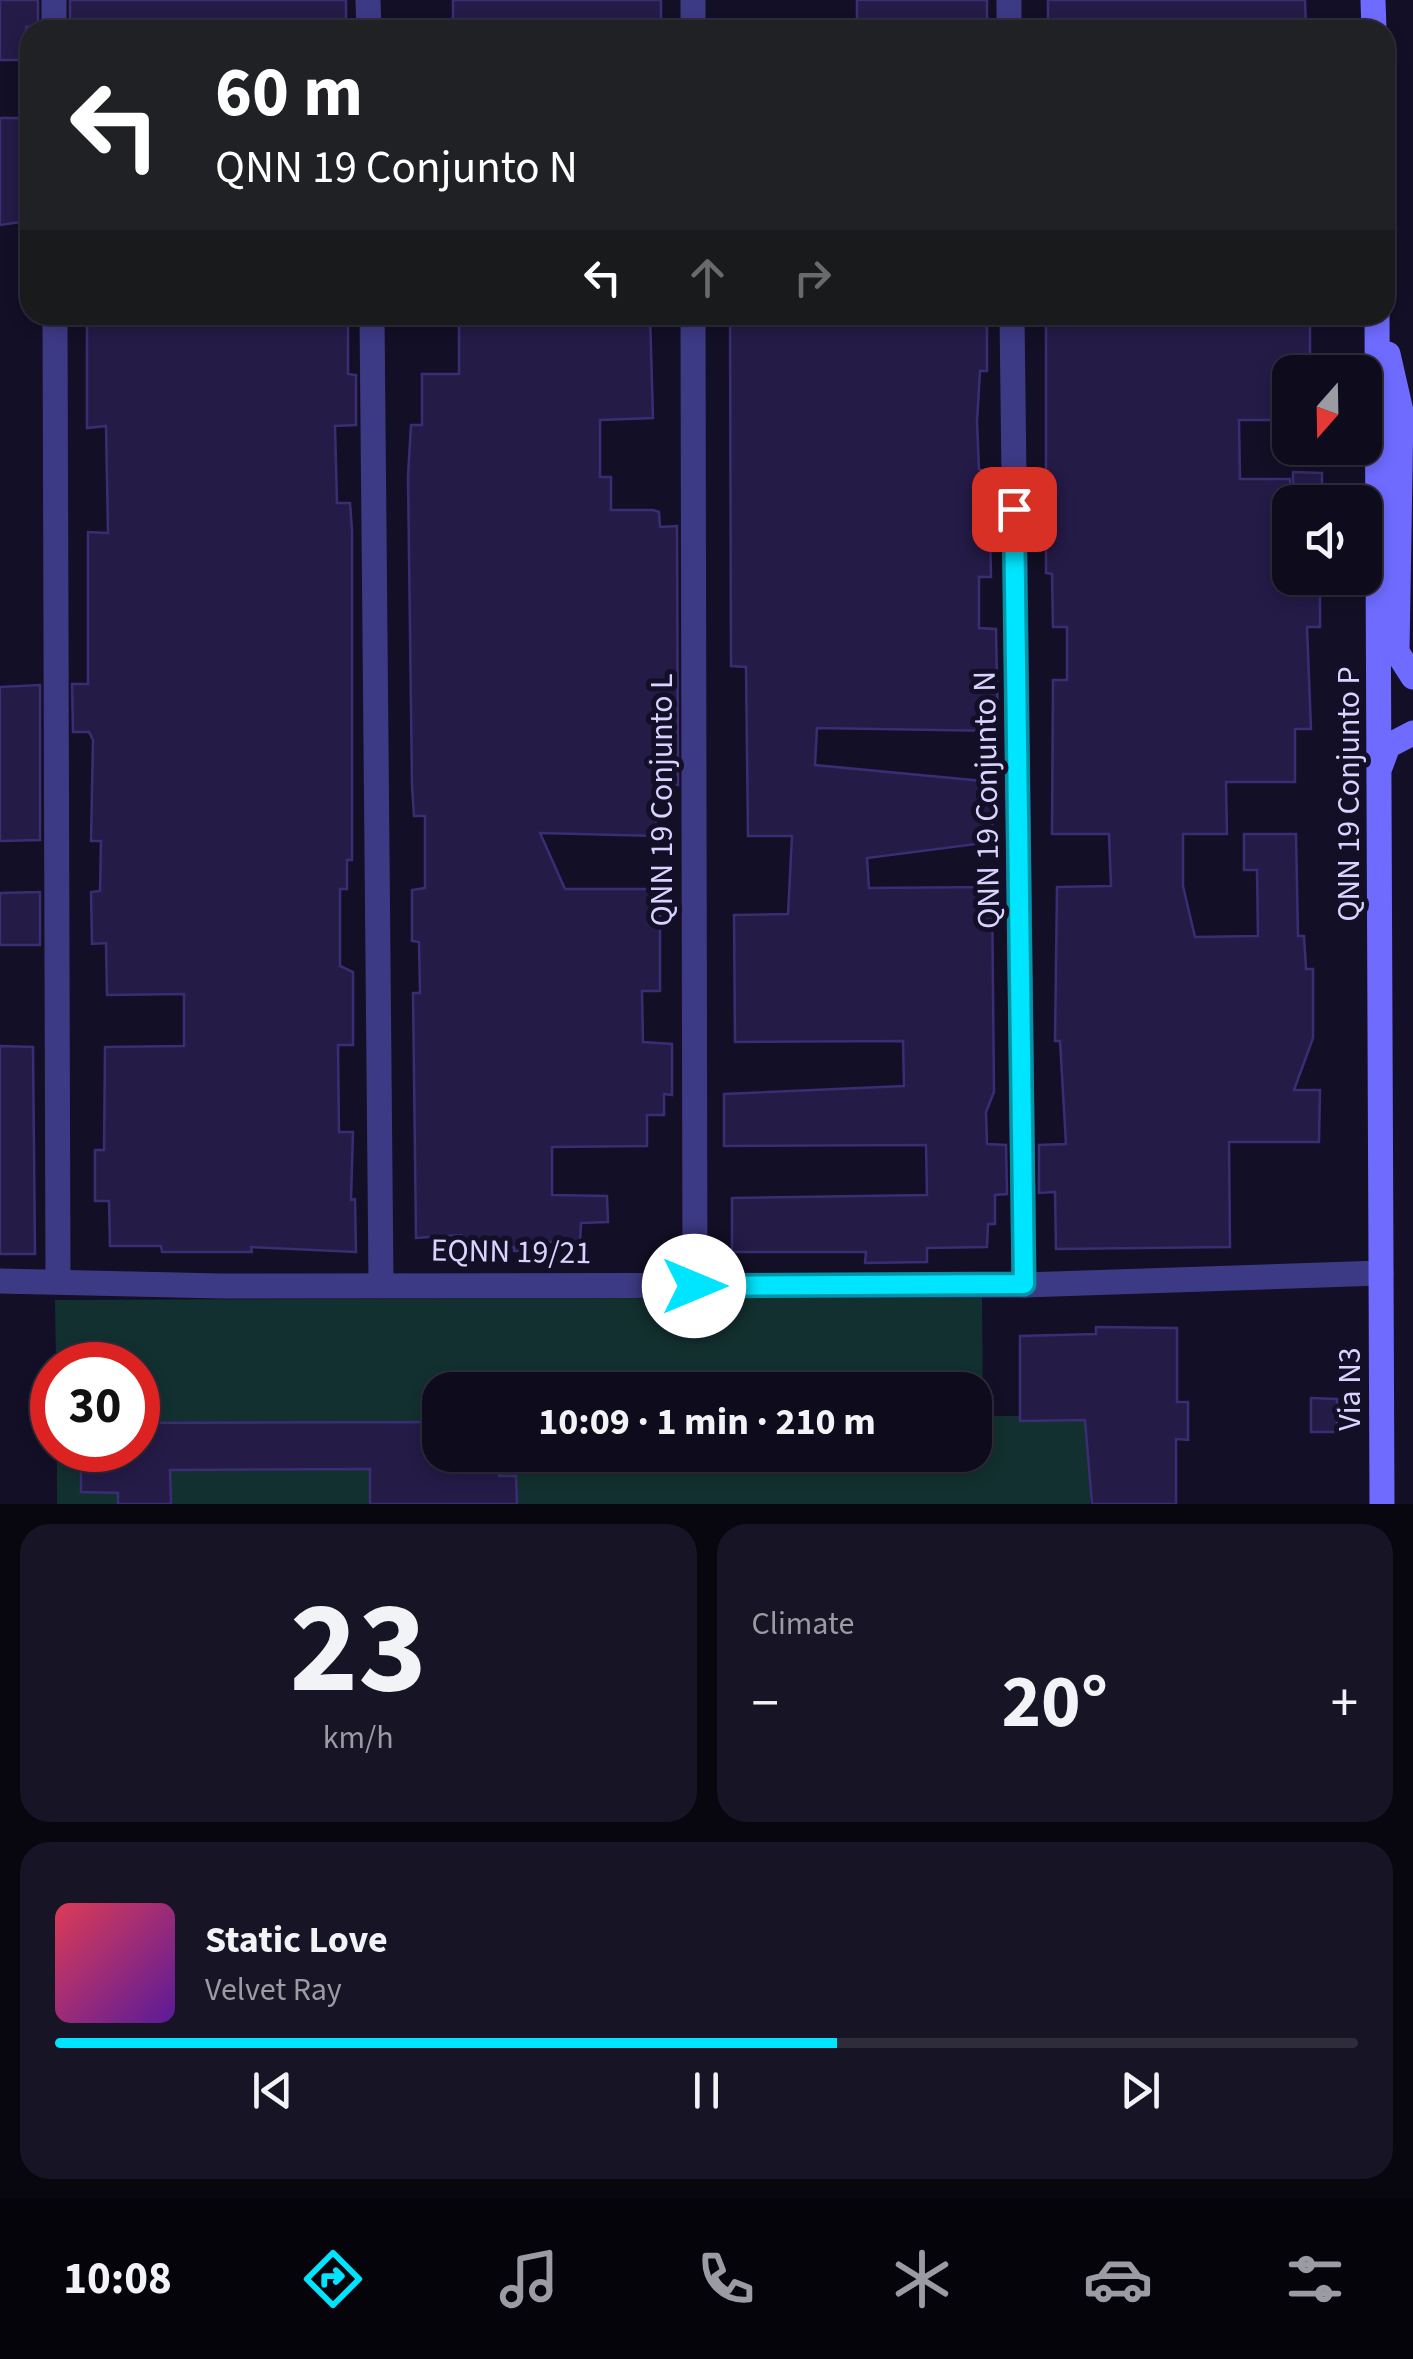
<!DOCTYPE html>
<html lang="en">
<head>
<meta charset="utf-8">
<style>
  body { margin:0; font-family:"Source Sans 3",sans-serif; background:#171425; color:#f1f3f6; height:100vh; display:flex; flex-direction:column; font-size:38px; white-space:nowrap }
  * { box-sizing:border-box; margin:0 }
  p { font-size:32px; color:#9b9ba3 }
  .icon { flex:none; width:55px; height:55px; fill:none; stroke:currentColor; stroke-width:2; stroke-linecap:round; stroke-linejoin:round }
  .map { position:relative; height:1504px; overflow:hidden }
  .sheet { display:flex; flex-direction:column; gap:20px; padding:20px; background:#08060f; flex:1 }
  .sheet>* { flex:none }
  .top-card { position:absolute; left:20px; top:20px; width:1375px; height:305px; border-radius:30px; box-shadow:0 5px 15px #0003,0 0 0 2px #2e2b3b; background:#202124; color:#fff; overflow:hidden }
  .needle { width:65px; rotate:200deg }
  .buttons { position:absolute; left:1272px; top:355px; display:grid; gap:20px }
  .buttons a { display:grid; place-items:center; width:110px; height:110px; border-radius:20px; background:#0e0b1c; box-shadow:0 5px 15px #0003,0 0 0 2px #2e2b3b; font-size:50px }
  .speed { position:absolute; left:30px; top:1342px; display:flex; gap:20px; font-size:50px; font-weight:700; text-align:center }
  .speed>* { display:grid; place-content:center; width:130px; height:130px; border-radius:50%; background:#0e0b1c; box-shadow:0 5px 15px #0003,0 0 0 2px #2e2b3b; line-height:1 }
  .speed .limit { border:15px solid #d22; background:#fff; color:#111 }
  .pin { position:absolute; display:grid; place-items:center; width:85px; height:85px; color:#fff; margin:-42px; border-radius:20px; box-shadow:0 5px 15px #0006 }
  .me { position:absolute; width:110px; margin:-55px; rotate:90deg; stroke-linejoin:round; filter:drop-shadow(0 0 8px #0008) }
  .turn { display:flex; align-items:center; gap:35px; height:210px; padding:0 30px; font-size:45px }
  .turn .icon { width:130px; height:130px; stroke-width:2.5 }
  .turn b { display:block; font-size:70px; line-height:85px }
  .lanes { display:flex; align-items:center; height:95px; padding:0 30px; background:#0003; justify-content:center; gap:50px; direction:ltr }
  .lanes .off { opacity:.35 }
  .big { font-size:75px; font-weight:700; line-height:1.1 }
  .sheet .card { flex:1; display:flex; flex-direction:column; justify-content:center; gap:15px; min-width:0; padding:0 35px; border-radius:30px; background:#171425 }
  .sheet .dial { align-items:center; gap:0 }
  .dial b { font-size:130px; line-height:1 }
  .song { display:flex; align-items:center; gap:30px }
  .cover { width:120px; height:120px; border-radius:15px; background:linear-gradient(135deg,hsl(350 70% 55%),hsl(270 70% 35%)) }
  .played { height:10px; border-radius:5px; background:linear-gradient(90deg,#00e5ff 60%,#2e2b3b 60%) }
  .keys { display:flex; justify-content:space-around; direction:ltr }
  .heat { display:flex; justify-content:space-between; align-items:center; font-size:55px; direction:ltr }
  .sheet .tiles { flex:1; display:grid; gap:20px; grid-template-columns:1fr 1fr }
  .card:last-child { grid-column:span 2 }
  .trip { position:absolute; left:422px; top:1372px; width:570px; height:100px; border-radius:30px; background:#0e0b1c; box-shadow:0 5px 15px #0003,0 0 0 2px #2e2b3b; font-weight:700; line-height:100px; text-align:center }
  .tabs { display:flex; height:160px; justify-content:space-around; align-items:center; background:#06040b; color:#9b9ba3 }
  .tabs .icon { width:70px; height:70px }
  .tabs .current { color:#00e5ff }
  .tabs b { font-size:45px; color:#f1f3f6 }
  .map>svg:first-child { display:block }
</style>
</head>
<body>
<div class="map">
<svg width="1413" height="1504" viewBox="0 0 1413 1504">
  <rect width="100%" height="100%" fill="#130f26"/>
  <path fill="#12302f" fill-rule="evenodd" d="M982 1297 983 1416H1090V1504H57V1450H138V1365H56L55 1300ZM440 1390H975V1455H440Z"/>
  <g fill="#241b47" stroke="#3b2d73" stroke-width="2.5">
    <polygon points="0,0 38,0 38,26 26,27 26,60 0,60"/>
    <polygon points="70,0 346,0 346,30 88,30 88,24 70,25"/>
    <rect x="453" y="0" width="208" height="30"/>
    <rect x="857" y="0" width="130" height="30"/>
    <polygon points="1048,0 1305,0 1306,30 1048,26"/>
    <polygon points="0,118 27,118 28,221 0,225"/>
    <polygon points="122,315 291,315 291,323 348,323 348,374 356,375 356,425 335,426 337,503 350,503 352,530 352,860 347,860 347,889 340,889 340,966 353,972 353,1045 338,1045 339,1132 353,1132 351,1200 355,1199 356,1252 251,1247 252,1252 162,1252 161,1246 110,1246 109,1201 95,1201 95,1150 104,1150 105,1047 184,1046 184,994 107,995 106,943 92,944 91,892 100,891 101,841 91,841 93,740 89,732 73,732 72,684 88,684 88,532 108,533 106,426 87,428 87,324 122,324"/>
    <polygon points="459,315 534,315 534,322 593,321 593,315 650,315 653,418 600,420 600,477 611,477 611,510 653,510 659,512 660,527 677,526 678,785 656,777 656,836 540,833 565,889 660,889 660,991 642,991 643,1042 672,1044 672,1095 664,1094 664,1115 647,1115 647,1146 552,1147 552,1195 607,1196 608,1222 581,1223 580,1242 544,1242 544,1250 514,1251 514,1247 461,1251 461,1235 416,1238 413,993 420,993 419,942 412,941 412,890 425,888 425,816 414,816 412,786 408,476 411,425 422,425 422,374 459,374"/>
    <polygon points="730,315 977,315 977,320 987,320 987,371 980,371 977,422 979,469 989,473 991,577 979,577 979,628 996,629 998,731 817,728 815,765 993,782 992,842 867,858 869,888 992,887 994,1092 986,1112 987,1144 1006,1145 1007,1194 995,1195 995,1224 988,1224 987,1247 927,1248 927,1262 865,1263 866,1252 732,1252 732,1198 927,1195 926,1145 724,1146 724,1094 904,1086 903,1041 735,1042 734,915 788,914 792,836 748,836 746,667 731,666"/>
    <polygon points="1046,315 1310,315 1310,372 1290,372 1290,420 1239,420 1240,479 1290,479 1290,578 1320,578 1320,627 1307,627 1311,729 1295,729 1295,782 1226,782 1227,834 1183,834 1183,886 1195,937 1258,936 1257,870 1244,870 1244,834 1296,834 1298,936 1304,936 1306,969 1313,969 1313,1038 1294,1090 1320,1090 1319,1142 1229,1142 1230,1247 1056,1249 1055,1192 1039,1193 1039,1145 1066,1144 1060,1041 1055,1041 1057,887 1111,886 1109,834 1052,834 1053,680 1067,680 1067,627 1053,627 1052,574 1046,573"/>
    <polygon points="1293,472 1322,473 1322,502 1293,502"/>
    <polygon points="40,685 40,840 0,841 0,687"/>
    <polygon points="40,892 40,945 0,945 0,893"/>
    <polygon points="0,1046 33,1047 35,1254 0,1254"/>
    <polygon points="1096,1327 1177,1328 1177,1402 1188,1402 1188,1440 1176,1439 1176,1504 1092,1504 1085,1420 1020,1421 1020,1336 1096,1334"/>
    <polygon points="1311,1398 1337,1399 1337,1432 1311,1432"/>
    <polygon points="440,1422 440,1455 499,1455 499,1476 516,1476 517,1504 370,1504 370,1469 170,1470 171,1504 118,1504 118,1493 81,1492 81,1450 138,1450 138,1423"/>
  </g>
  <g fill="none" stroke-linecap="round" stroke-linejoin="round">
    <g stroke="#3d3a85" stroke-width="25">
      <polyline points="54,0 54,30"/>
      <polyline points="368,0 369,30"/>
      <polyline points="693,0 693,30"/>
      <polyline points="1009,0 1009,30"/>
      <polyline points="55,315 58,1280"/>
      <polyline points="372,315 381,1283"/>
      <polyline points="693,315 695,1286"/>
      <polyline points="1012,315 1024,1285"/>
      <polyline points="0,1281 221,1286 1024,1285 1381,1273"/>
    </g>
    <g stroke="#6f6bff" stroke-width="25">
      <polyline points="1373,0 1374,30"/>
      <polyline points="1377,315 1382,1504"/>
      <polyline points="1388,354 1401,411 1397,652 1413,677"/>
      <polyline points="1381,765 1388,746 1413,733"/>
    </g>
  </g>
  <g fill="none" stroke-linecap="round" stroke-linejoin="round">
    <defs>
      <polyline id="route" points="694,1286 1024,1284 1014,509"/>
    </defs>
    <use href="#route" stroke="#0095a6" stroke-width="25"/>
    <use href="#route" stroke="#00e5ff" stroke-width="18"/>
  </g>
  <g text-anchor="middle" stroke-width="10" stroke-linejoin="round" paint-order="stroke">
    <g font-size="32" fill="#d9d4ff" stroke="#130f26">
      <text transform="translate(1348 794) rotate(-90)" y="11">QNN 19 Conjunto P</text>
      <text transform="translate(661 800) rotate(-90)" y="11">QNN 19 Conjunto L</text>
      <text transform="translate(986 800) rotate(-91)" y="11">QNN 19 Conjunto N</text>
      <text transform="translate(511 1251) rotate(1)" y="11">EQNN 19/21</text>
      <text transform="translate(1349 1389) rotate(-90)" y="11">Via N3</text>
    </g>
  </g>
</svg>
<div class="buttons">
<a><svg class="needle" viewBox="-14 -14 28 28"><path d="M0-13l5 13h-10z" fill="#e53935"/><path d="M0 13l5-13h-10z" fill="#9b9ba3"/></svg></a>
<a><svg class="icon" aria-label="sound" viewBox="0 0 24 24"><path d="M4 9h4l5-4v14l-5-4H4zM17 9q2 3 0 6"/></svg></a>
</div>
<div class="speed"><div class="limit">30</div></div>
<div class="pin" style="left:1014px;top:509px;background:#d93025"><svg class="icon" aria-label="arrive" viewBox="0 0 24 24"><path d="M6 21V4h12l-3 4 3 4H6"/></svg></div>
<svg class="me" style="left:694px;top:1286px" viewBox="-20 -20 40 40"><circle r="19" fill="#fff"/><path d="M0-13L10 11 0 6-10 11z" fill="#00e5ff"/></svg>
<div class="trip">10:09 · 1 min · 210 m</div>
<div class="top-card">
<div class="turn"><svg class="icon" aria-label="left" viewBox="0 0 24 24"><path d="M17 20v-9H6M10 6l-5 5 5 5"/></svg><div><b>60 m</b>QNN 19 Conjunto N</div></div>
<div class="lanes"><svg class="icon" aria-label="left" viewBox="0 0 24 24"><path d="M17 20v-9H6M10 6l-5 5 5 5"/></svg><svg class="icon off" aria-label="ahead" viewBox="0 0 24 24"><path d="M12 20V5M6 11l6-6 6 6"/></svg><svg class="icon off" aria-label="right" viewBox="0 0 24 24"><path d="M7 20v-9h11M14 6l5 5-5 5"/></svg></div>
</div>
</div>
<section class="sheet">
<div class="tiles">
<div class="card dial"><b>23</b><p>km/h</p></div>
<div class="card"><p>Climate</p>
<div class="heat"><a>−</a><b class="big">20°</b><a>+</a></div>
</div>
<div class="card">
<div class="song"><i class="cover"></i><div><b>Static Love</b><p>Velvet Ray</p></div></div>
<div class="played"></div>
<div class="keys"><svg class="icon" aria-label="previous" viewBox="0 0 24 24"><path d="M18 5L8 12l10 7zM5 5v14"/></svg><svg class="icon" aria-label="pause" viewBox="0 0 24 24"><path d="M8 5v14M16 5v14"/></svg><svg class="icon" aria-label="next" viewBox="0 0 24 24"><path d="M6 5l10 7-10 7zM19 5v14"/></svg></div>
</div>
</div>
</section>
<nav class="tabs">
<b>10:08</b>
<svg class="icon current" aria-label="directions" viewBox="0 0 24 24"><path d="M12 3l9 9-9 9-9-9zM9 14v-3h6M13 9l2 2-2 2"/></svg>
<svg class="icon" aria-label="music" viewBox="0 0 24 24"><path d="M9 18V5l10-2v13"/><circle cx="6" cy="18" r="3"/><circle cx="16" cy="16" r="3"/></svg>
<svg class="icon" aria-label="phone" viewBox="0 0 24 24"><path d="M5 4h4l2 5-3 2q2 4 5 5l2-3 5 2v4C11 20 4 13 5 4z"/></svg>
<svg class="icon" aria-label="climate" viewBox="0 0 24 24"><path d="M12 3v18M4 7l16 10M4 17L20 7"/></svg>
<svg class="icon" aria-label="car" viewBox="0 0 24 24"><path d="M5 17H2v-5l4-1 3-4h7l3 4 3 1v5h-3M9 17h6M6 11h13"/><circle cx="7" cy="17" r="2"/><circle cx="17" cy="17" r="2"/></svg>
<svg class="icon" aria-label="filters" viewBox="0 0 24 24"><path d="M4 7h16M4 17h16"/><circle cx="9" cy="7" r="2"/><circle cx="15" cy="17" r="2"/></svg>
</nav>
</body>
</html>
